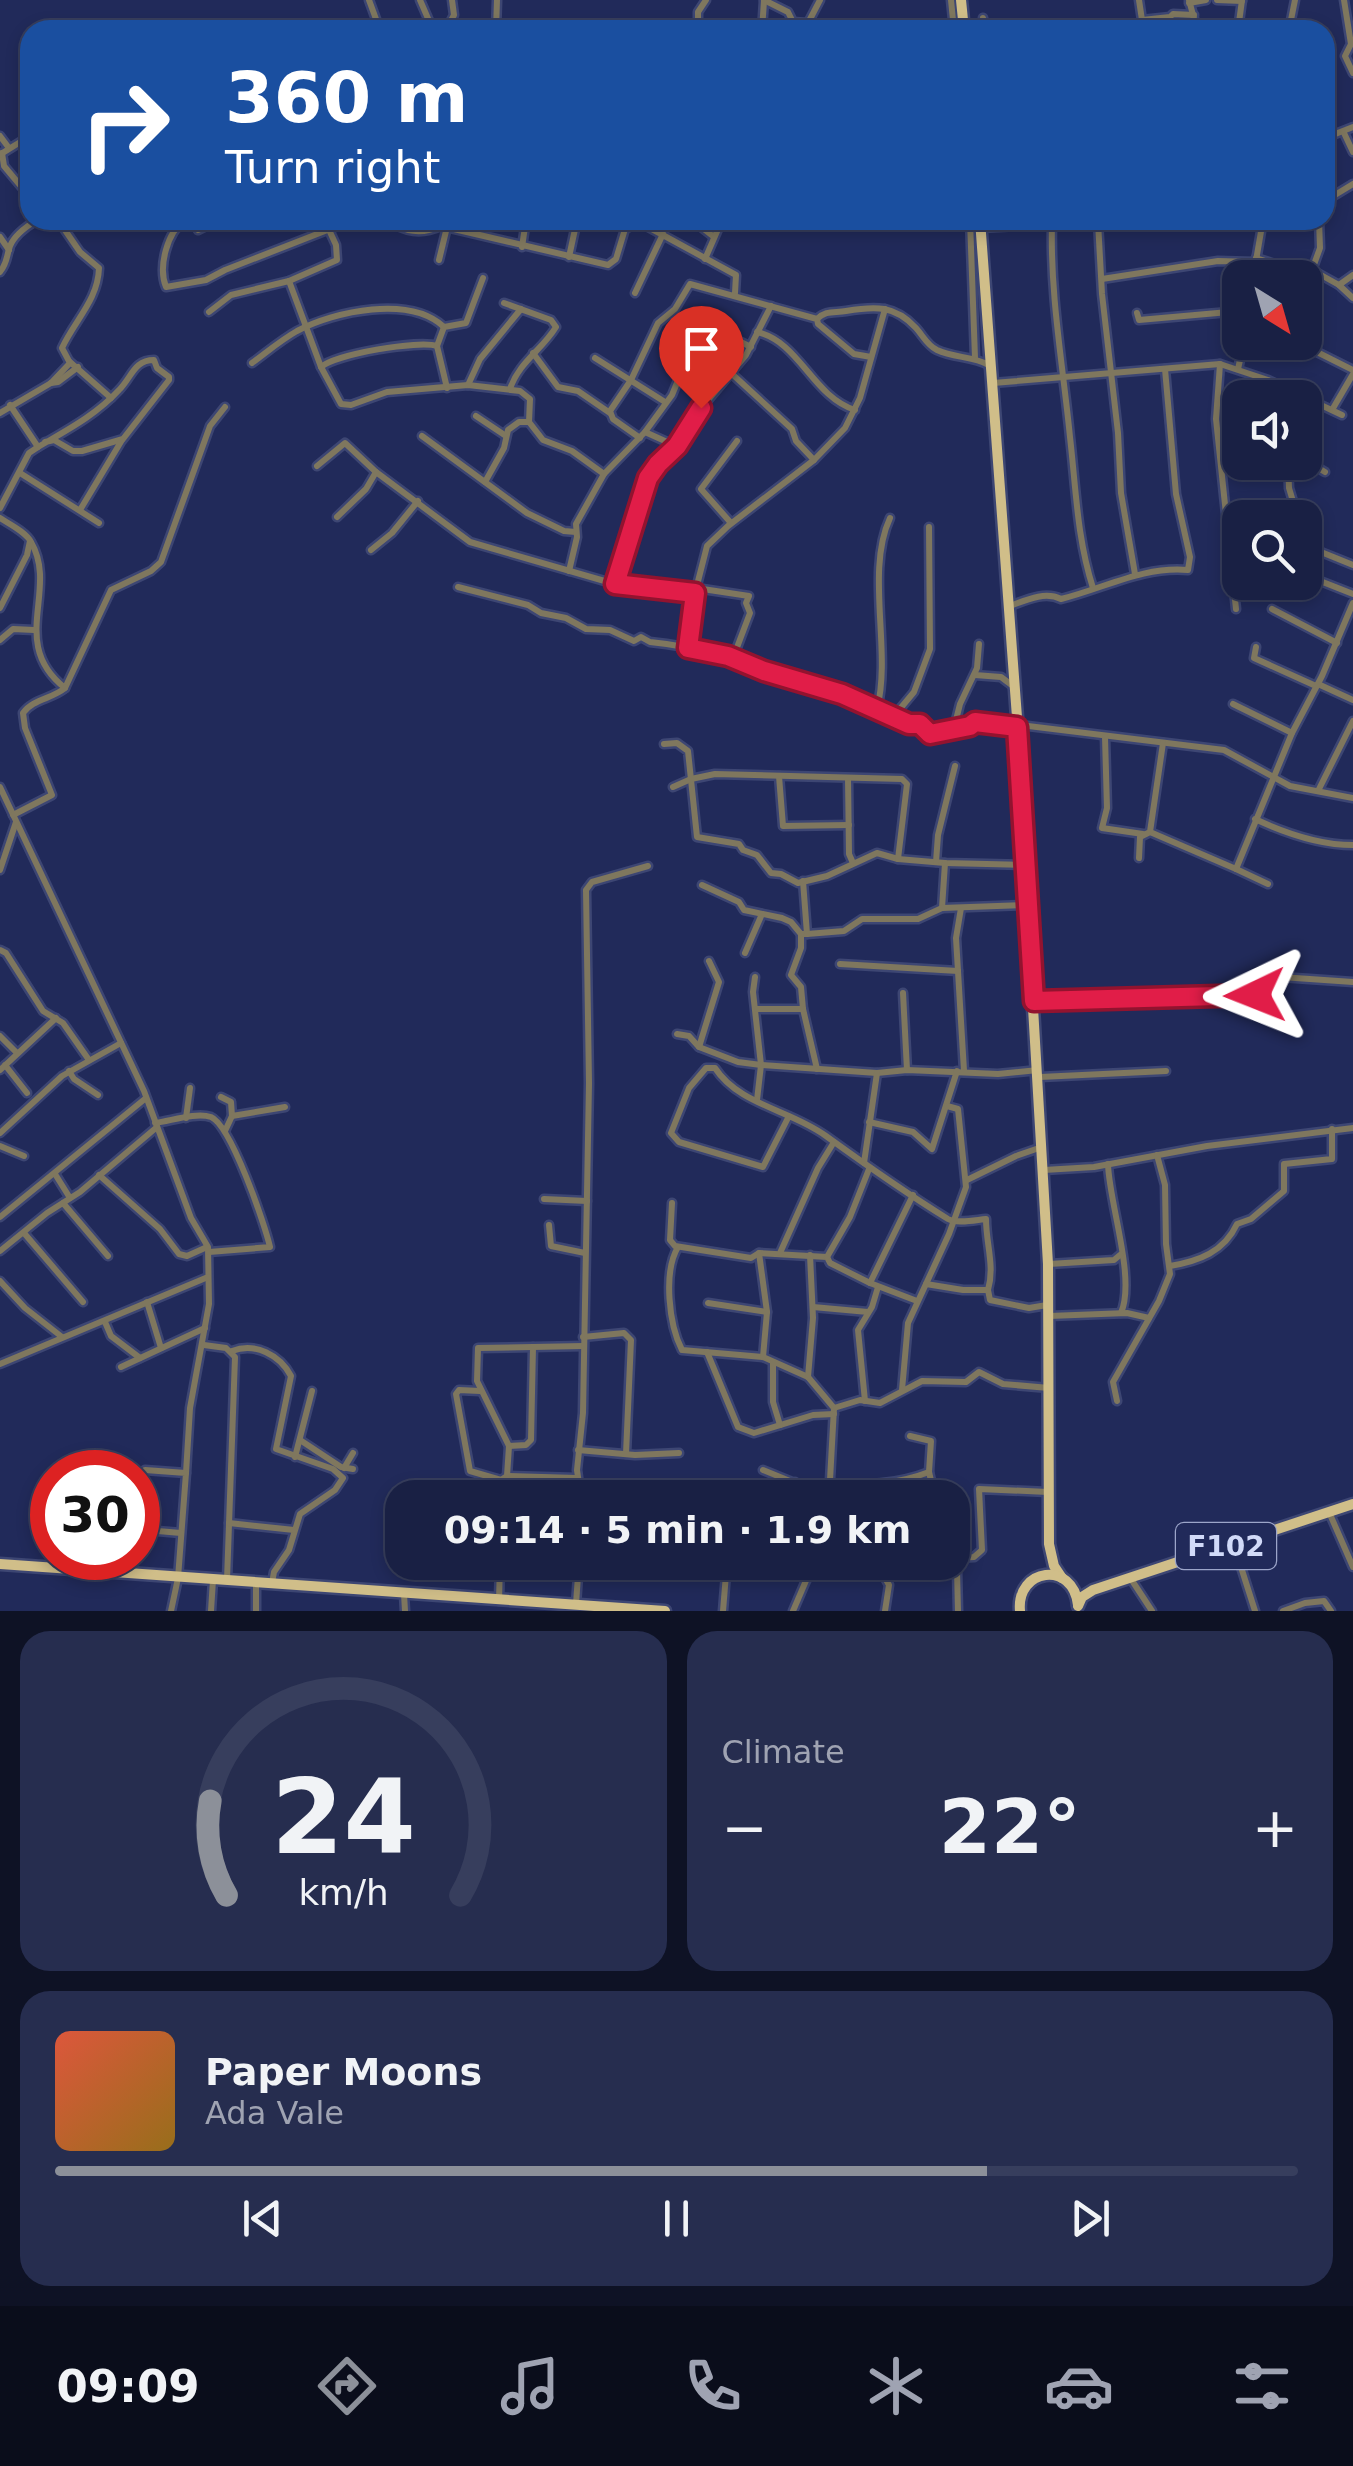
<!DOCTYPE html>
<html lang="en">
<head>
<meta charset="utf-8">
<style>
  body { margin:0; font-family:"DejaVu Sans",sans-serif; background:#262d4f; color:#f1f3f6; height:100vh; display:flex; flex-direction:column; font-size:38px; white-space:nowrap }
  * { box-sizing:border-box; margin:0 }
  p { font-size:32px; color:#9fa3b2 }
  .icon { flex:none; width:55px; height:55px; fill:none; stroke:currentColor; stroke-width:2; stroke-linecap:round; stroke-linejoin:round }
  .map { position:relative; height:1611px; overflow:hidden }
  .sheet { display:flex; flex-direction:column; gap:20px; padding:20px; background:#0e1225; flex:1 }
  .sheet>* { flex:none }
  .hud { position:absolute; left:20px; top:20px; width:1315px; height:210px; border-radius:30px; box-shadow:0 5px 15px #0003,0 0 0 2px #373e5d; background:#1a4fa0; color:#fff; overflow:hidden }
  .needle { width:65px; rotate:143deg }
  .fabs { position:absolute; left:1222px; top:260px; display:grid; gap:20px }
  .fabs a { display:grid; place-items:center; width:100px; height:100px; border-radius:20px; background:#192044; box-shadow:0 5px 15px #0003,0 0 0 2px #373e5d; font-size:50px }
  .speed { position:absolute; left:30px; top:1450px; display:flex; gap:20px; font-size:50px; font-weight:700; text-align:center }
  .speed>* { display:grid; place-content:center; width:130px; height:130px; border-radius:50%; background:#192044; box-shadow:0 5px 15px #0003,0 0 0 2px #373e5d; line-height:1 }
  .speed .limit { border:15px solid #d22; background:#fff; color:#111 }
  .pin { position:absolute; display:grid; place-items:center; width:85px; height:85px; color:#fff; margin:-102px -42px; border-radius:50% 50% 50% 0; rotate:-45deg; box-shadow:0 0 10px #0007 }
  .pin .icon { rotate:45deg }
  .me { position:absolute; width:110px; margin:-55px; rotate:268deg; stroke-linejoin:round; filter:drop-shadow(0 0 8px #0008) }
  .turn { display:flex; align-items:center; gap:35px; height:210px; padding:0 40px; font-size:45px }
  .turn .icon { width:130px; height:130px; stroke-width:2.5 }
  .turn b { display:block; font-size:70px; line-height:85px }
  .big { font-size:75px; font-weight:600; line-height:1.1 }
  .sheet .card { flex:1; display:flex; flex-direction:column; justify-content:center; gap:15px; min-width:0; padding:0 35px; border-radius:30px; background:#262d4f }
  .sheet .dial { align-items:center; gap:0 }
  .dial svg { height:260px; overflow:visible; fill:none; stroke:#373e5d; stroke-width:7; stroke-linecap:round; text-anchor:middle }
  .dial text { fill:#f1f3f6; stroke:none }
  .song { display:flex; align-items:center; gap:30px }
  .cover { width:120px; height:120px; border-radius:15px; background:linear-gradient(135deg,hsl(10 70% 55%),hsl(40 70% 35%)) }
  .played { height:10px; border-radius:5px; background:linear-gradient(90deg,#8c9099 75%,#373e5d 75%) }
  .keys { display:flex; justify-content:space-around; direction:ltr }
  .heat { display:flex; justify-content:space-between; align-items:center; font-size:55px; direction:ltr }
  .sheet .tiles { flex:1; display:grid; gap:20px; grid-template-columns:1fr 1fr }
  .card:last-child { grid-column:span 2 }
  .trip { position:absolute; left:385px; top:1480px; width:585px; height:100px; border-radius:30px; background:#192044; box-shadow:0 5px 15px #0003,0 0 0 2px #373e5d; font-weight:600; line-height:100px; text-align:center }
  .dock { display:flex; height:160px; justify-content:space-around; align-items:center; background:#0a0d1b; color:#9fa3b2 }
  .dock .icon { width:70px; height:70px }
  .dock .active { color:#8c9099 }
  .dock b { font-size:45px; color:#f1f3f6 }
  .map>svg:first-child { display:block }
</style>
</head>
<body>
<div class="map">
<svg width="1353" height="1611" viewBox="0 0 1353 1611">
  <rect width="100%" height="100%" fill="#212a5a"/>
  <g fill="none" stroke-linecap="round" stroke-linejoin="round">
    <defs>
      <g id="minor">
        <polyline points="369,0 380,30"/>
        <polyline points="420,0 433,30"/>
        <polyline points="764,0 788,12 793,22 808,23 810,30"/>
        <polyline points="951,0 954,30"/>
        <polyline points="1139,0 1142,20 1151,30"/>
        <polyline points="1189,0 1196,26 1194,30"/>
        <polyline points="1217,0 1242,1"/>
        <polyline points="1344,0 1351,44 1345,56 1353,73"/>
        <polyline points="1189,3 1206,0"/>
        <polyline points="983,18 985,30"/>
        <polyline points="1142,20 1170,17 1173,14 1194,15"/>
        <polyline points="808,23 820,0"/>
        <polyline points="446,30 454,15 452,0"/>
        <polyline points="496,30 497,0"/>
        <polyline points="698,30 698,12 706,0"/>
        <polyline points="762,30 764,1"/>
        <polyline points="1238,30 1242,0"/>
        <polyline points="1289,30 1295,0"/>
        <polyline points="1344,133 1353,152"/>
        <polyline points="0,136 9,148"/>
        <polyline points="1325,138 1353,127"/>
        <polyline points="2,153 4,166 30,197"/>
        <polyline points="1,154 30,136"/>
        <polyline points="1325,201 1353,184"/>
        <path d="M185 220C167 232 158 267 166 287L206 280 225 270 353 220"/>
        <path d="M387 220C405 232 421 235 441 226L608 265 616 259 625 229 639 222 736 275 735 293"/>
        <polyline points="692,220 714,237"/>
        <polyline points="901,220 901,221"/>
        <polyline points="970,220 975,358"/>
        <polyline points="1098,222 1102,294 1118,433 1121,493 1135,574"/>
        <path d="M1052 224C1050 295 1063 366 1070 437 1076 489 1077 538 1093 588"/>
        <polyline points="981,228 1089,222 1145,226 1199,220"/>
        <polyline points="198,230 218,220"/>
        <polyline points="330,232 336,245 337,260 289,281 321,367 341,404 351,405 387,392 468,385 520,391 530,399 529,422 543,440 572,451 604,474"/>
        <polyline points="0,237 9,250"/>
        <polyline points="522,247 526,220"/>
        <polyline points="569,257 577,220"/>
        <polyline points="1256,258 1294,270 1312,270 1339,285 1353,298"/>
        <polyline points="705,259 722,220"/>
        <polyline points="439,260 447,227"/>
        <polyline points="1312,270 1320,248 1319,220"/>
        <path d="M0 272C8 262 6 257 10 246 15 234 27 226 37 220"/>
        <polyline points="1253,278 1263,220"/>
        <polyline points="1102,279 1218,261 1255,262"/>
        <polyline points="1339,285 1353,275"/>
        <polyline points="635,293 663,234"/>
        <polyline points="1305,299 1315,273"/>
        <path d="M504 303 551 320 556 327C542 350 519 362 510 389"/>
        <polyline points="209,312 231,295 289,281"/>
        <polyline points="1137,313 1139,320 1240,311"/>
        <path d="M817 319C826 310 834 313 846 311 875 306 895 305 916 328 924 337 927 345 937 350 954 358 972 356 989 365"/>
        <path d="M757 332C800 342 812 396 855 410"/>
        <polyline points="1297,342 1353,370"/>
        <polyline points="533,353 558,387 578,391 610,413"/>
        <polyline points="595,358 665,402"/>
        <polyline points="70,362 111,398"/>
        <path d="M252 363C267 352 281 340 297 331 335 311 410 295 444 327"/>
        <polyline points="1220,364 1216,419 1236,609"/>
        <path d="M321 367C336 354 419 340 437 346"/>
        <polyline points="1238,369 1244,342"/>
        <polyline points="731,373 792,429 796,441 814,460"/>
        <polyline points="51,383 58,382 78,367"/>
        <polyline points="993,383 1220,364 1268,380 1342,415"/>
        <polyline points="468,385 480,359 521,309"/>
        <polyline points="447,388 437,346 444,327 466,323 483,278"/>
        <polyline points="1271,398 1276,385"/>
        <polyline points="10,405 38,447"/>
        <polyline points="1332,410 1353,374"/>
        <path d="M0 413 51 383 70 363 62 348C75 320 98 300 99 268L80 252 58 220"/>
        <polyline points="476,416 506,436"/>
        <polyline points="645,432 676,446"/>
        <polyline points="422,436 527,513 564,531 576,532"/>
        <polyline points="640,438 613,419 610,411 631,380 658,323 675,309 690,284 817,319 818,324 854,354 871,357"/>
        <polyline points="1305,460 1325,472"/>
        <polyline points="1288,462 1289,488 1298,518"/>
        <polyline points="317,466 345,443 376,472 470,542 615,584 695,593"/>
        <polyline points="20,473 99,523"/>
        <polyline points="485,482 504,448 508,430 519,422 529,422"/>
        <path d="M0 508 29 453 38 447C67 430 96 415 119 390 132 377 134 360 154 360L157 368 169 377V380L123 439 82 451H73L54 440 45 442"/>
        <polyline points="80,510 122,440"/>
        <polyline points="337,517 366,489 376,472"/>
        <path d="M0 518C9 524 26 532 31 542 59 590 8 643 65 688L111 590 151 571 161 562 210 426 225 407"/>
        <polyline points="731,523 701,489 737,441"/>
        <polyline points="1305,534 1321,552 1353,565"/>
        <polyline points="371,550 392,533 418,501"/>
        <polyline points="569,571 577,537 576,524 604,474 645,432 672,395 698,332 712,328 751,347"/>
        <polyline points="1305,575 1353,594"/>
        <polyline points="615,584 648,478 658,464 677,446 697,413 746,355 771,306"/>
        <path d="M458 587 528 605 541 613 566 618 586 629 610 630 634 641 641 637 650 642C716 648 779 675 842 694 868 701 893 725 920 724L930 734 971 727 975 722H995L1224 750 1290 786 1353 798"/>
        <polyline points="696,588 749,596 746,603 750,613 733,658"/>
        <path d="M1010 606C1026 600 1045 591 1061 599 1105 588 1143 566 1188 570L1190 557 1176 494 1165 369"/>
        <polyline points="0,608 27,555 30,541"/>
        <polyline points="1272,609 1337,643"/>
        <polyline points="0,640 13,629 34,630"/>
        <polyline points="1256,647 1254,658 1316,686"/>
        <polyline points="689,648 695,593 707,546 728,526 814,460 845,428 860,398 885,309"/>
        <polyline points="975,675 1001,677 1013,686"/>
        <polyline points="1318,684 1353,700"/>
        <polyline points="1233,704 1292,733"/>
        <path d="M877 709C892 651 865 572 890 518"/>
        <polyline points="894,716 914,692 930,649 929,527"/>
        <polyline points="954,728 960,704 977,668 979,644"/>
        <polyline points="1105,737 1107,808 1102,828 1143,834"/>
        <polyline points="664,744 677,743 688,751 697,837 739,844 743,850 757,855 771,873 781,874 798,883 827,876 877,853 898,859 945,863 1027,865"/>
        <polyline points="779,776 783,826 849,825"/>
        <polyline points="848,778 849,854 853,863"/>
        <polyline points="0,787 144,1091 191,1218 208,1247 209,1304 190,1408 186,1473"/>
        <polyline points="673,787 691,779 715,774 902,779 907,784 898,859"/>
        <polyline points="1319,789 1353,721"/>
        <path d="M13 815 52 795 25 728 23 713C33 699 52 699 65 688"/>
        <path d="M1255 819C1285 833 1319 845 1353 845"/>
        <polyline points="1150,832 1236,869"/>
        <polyline points="1139,858 1140,837 1150,832 1163,743"/>
        <polyline points="936,862 938,835 955,766"/>
        <polyline points="0,870 16,822"/>
        <polyline points="803,881 807,934 801,934 801,948 791,975 801,987 803,1009 817,1069"/>
        <polyline points="1268,884 1236,869 1292,733 1322,676 1353,603"/>
        <polyline points="702,885 739,902 744,910 782,918 791,922 801,934"/>
        <polyline points="942,908 945,863"/>
        <polyline points="961,908 956,938 964,1071"/>
        <polyline points="807,934 844,931 862,919 918,919 942,908 1026,905"/>
        <polyline points="0,950 6,953 43,1011 63,1023 89,1060"/>
        <polyline points="745,953 762,914"/>
        <polyline points="840,964 958,971"/>
        <polyline points="755,977 753,992 761,1065 757,1100"/>
        <polyline points="903,993 907,1070"/>
        <polyline points="1034,1001 1253,995 1281,977 1353,982"/>
        <polyline points="757,1009 803,1009"/>
        <polyline points="677,1034 689,1036 699,1047 738,1062 761,1065 877,1073 907,1070 998,1074 1038,1070"/>
        <polyline points="0,1036 17,1053"/>
        <polyline points="699,1047 719,982 709,961"/>
        <polyline points="5,1065 27,1093"/>
        <polyline points="0,1070 56,1018"/>
        <polyline points="69,1071 74,1079 98,1095"/>
        <polyline points="1040,1077 1166,1071"/>
        <polyline points="221,1097 231,1102 232,1116"/>
        <path d="M789 1116 763 1167 679 1142 671 1133 689 1088 706 1068H715C739 1105 791 1110 826 1136 866 1165 906 1193 948 1219 957 1224 975 1220 986 1219 986 1244 995 1266 988 1290"/>
        <polyline points="186,1118 190,1088"/>
        <polyline points="869,1122 913,1132 932,1149 957,1071"/>
        <path d="M155 1123C171 1121 196 1112 211 1117 231 1125 265 1225 270 1247L209 1252"/>
        <polyline points="225,1131 232,1116 285,1107"/>
        <polyline points="0,1133 62,1076 121,1043"/>
        <polyline points="0,1146 24,1156"/>
        <polyline points="864,1163 877,1073"/>
        <path d="M1108 1164C1109 1203 1136 1278 1121 1313"/>
        <polyline points="1044,1170 1094,1167 1207,1146 1353,1128"/>
        <polyline points="55,1174 70,1198"/>
        <polyline points="99,1175 160,1229 179,1254 187,1256 207,1247"/>
        <polyline points="967,1180 1016,1156 1042,1147"/>
        <polyline points="544,1199 587,1201"/>
        <polyline points="63,1203 108,1256"/>
        <polyline points="672,1203 670,1240 675,1246 751,1258 759,1253 827,1257 830,1263 870,1283 917,1301"/>
        <polyline points="0,1217 146,1098"/>
        <polyline points="549,1225 551,1246 585,1253"/>
        <polyline points="24,1233 83,1302"/>
        <path d="M678 1247C663 1272 669 1325 682 1350L763 1357 808 1377 834 1408 829 1498"/>
        <polyline points="0,1251 47,1213 80,1192 157,1127"/>
        <polyline points="759,1253 767,1312 763,1357"/>
        <polyline points="780,1253 818,1168 834,1142"/>
        <polyline points="827,1257 850,1217 869,1169"/>
        <polyline points="1049,1264 1114,1260 1120,1255"/>
        <path d="M1170 1266C1199 1261 1224 1252 1237 1224L1251 1219 1284 1191V1164L1332 1159V1129"/>
        <polyline points="0,1281 25,1308 62,1337"/>
        <polyline points="870,1283 913,1195"/>
        <polyline points="926,1284 963,1290 988,1290 990,1300 1029,1308 1047,1305"/>
        <polyline points="147,1302 161,1348"/>
        <polyline points="708,1303 767,1312"/>
        <polyline points="813,1307 868,1312"/>
        <polyline points="1049,1316 1127,1313 1149,1318"/>
        <polyline points="105,1322 111,1336 140,1358"/>
        <polyline points="583,1337 624,1333 631,1340 626,1454"/>
        <polyline points="204,1345 226,1348 235,1357 227,1580"/>
        <path d="M232 1351C255 1342 280 1355 291 1376L276 1449 333 1469 343 1478 335 1490 300 1514 289 1550 274 1572 272 1583"/>
        <polyline points="707,1352 738,1427 754,1433 813,1415 834,1414"/>
        <polyline points="773,1362 773,1402 780,1425"/>
        <polyline points="0,1364 208,1277"/>
        <polyline points="121,1367 205,1328"/>
        <polyline points="808,1377 813,1318 810,1255"/>
        <polyline points="902,1390 908,1323 949,1234 966,1187 958,1109 947,1106"/>
        <polyline points="480,1391 459,1390 456,1394 470,1471 501,1480"/>
        <polyline points="865,1401 858,1330 872,1307 878,1287"/>
        <polyline points="1117,1401 1113,1382 1159,1301 1170,1274 1166,1244 1165,1185 1157,1155"/>
        <polyline points="834,1408 860,1400 880,1403 922,1381 966,1382 979,1372 1003,1384 1049,1388"/>
        <polyline points="910,1436 931,1441 929,1472 935,1498"/>
        <polyline points="300,1440 341,1467 353,1469"/>
        <polyline points="509,1446 526,1445 531,1440 533,1347"/>
        <polyline points="578,1450 635,1455 679,1453"/>
        <polyline points="295,1457 312,1391"/>
        <polyline points="344,1468 353,1453"/>
        <polyline points="763,1470 829,1497"/>
        <polyline points="507,1476 577,1478"/>
        <path d="M831 1484C865 1485 896 1485 929 1472"/>
        <polyline points="138,1485 139,1474 145,1470 186,1473 178,1578 171,1611"/>
        <polyline points="138,1493 146,1530 181,1533"/>
        <polyline points="502,1498 501,1480 507,1476 509,1446 477,1381 478,1348 583,1346"/>
        <polyline points="581,1498 577,1470 583,1413 589,1083 586,890 592,882 648,866"/>
        <polyline points="790,1498 795,1482"/>
        <polyline points="1329,1512 1353,1567"/>
        <polyline points="229,1523 294,1530"/>
        <polyline points="1234,1545 1255,1611"/>
        <polyline points="952,1547 957,1570 958,1611"/>
        <polyline points="956,1558 974,1557 982,1550 979,1489 1048,1492"/>
        <polyline points="764,1562 807,1579"/>
        <polyline points="813,1569 858,1576 884,1576 889,1585 885,1611"/>
        <polyline points="1131,1579 1152,1611"/>
        <polyline points="404,1594 405,1611"/>
        <polyline points="499,1601 500,1562"/>
        <polyline points="576,1604 579,1562"/>
        <polyline points="211,1611 213,1580"/>
        <polyline points="256,1611 256,1583"/>
        <polyline points="723,1611 727,1562"/>
        <polyline points="793,1611 814,1562"/>
        <polyline points="1283,1611 1305,1603 1324,1601 1331,1611"/>
      </g>
      <g id="major">
        <polyline points="961,0 964,30"/>
        <polyline points="980,220 1028,865 1027,905 1048,1264 1049,1544 1054,1566 1062,1578"/>
        <polyline points="0,1564 665,1611"/>
        <polyline points="1078,1606 1082,1597 1093,1590 1353,1504"/>
        <path d="M1020 1611C1016 1568 1073 1560 1078 1605"/>
      </g>
    </defs>
    <use href="#minor" stroke="#3d4673" stroke-width="11"/>
    <use href="#major" stroke="#3d4673" stroke-width="15"/>
    <use href="#minor" stroke="#7f775e" stroke-width="6"/>
    <use href="#major" stroke="#d0be89" stroke-width="10"/>
  </g>
  <g fill="none" stroke-linecap="round" stroke-linejoin="round">
    <defs>
      <polyline id="route" points="701,408 677,446 658,464 648,478 615,584 695,593 688,648 728,656 764,671 842,694 909,724 920,724 930,734 970,726 975,722 1017,727 1034,1001 1255,995"/>
    </defs>
    <use href="#route" stroke="#92132f" stroke-width="25"/>
    <use href="#route" stroke="#e11d48" stroke-width="18"/>
  </g>
  <g text-anchor="middle" stroke-width="9" stroke-linejoin="round" paint-order="stroke">
    <rect fill="#212a5a" stroke="#9ca5c9" stroke-width="2.5" x="1176" y="1523" width="100" height="46" rx="8"/>
    <g font-size="28" font-weight="bold" fill="#d1daf8">
      <text x="1226" y="1556">F102</text>
    </g>
  </g>
</svg>
<div class="fabs">
<a><svg class="needle" viewBox="-14 -14 28 28"><path d="M0-13l5 13h-10z" fill="#e53935"/><path d="M0 13l5-13h-10z" fill="#9fa3b2"/></svg></a>
<a><svg class="icon" aria-label="sound" viewBox="0 0 24 24"><path d="M4 9h4l5-4v14l-5-4H4zM17 9q2 3 0 6"/></svg></a>
<a><svg class="icon" aria-label="search" viewBox="0 0 24 24"><circle cx="10" cy="10" r="6"/><path d="M15 15l6 6"/></svg></a>
</div>
<div class="speed"><div class="limit">30</div></div>
<div class="pin" style="left:701px;top:408px;background:#d93025"><svg class="icon" aria-label="arrive" viewBox="0 0 24 24"><path d="M6 21V4h12l-3 4 3 4H6"/></svg></div>
<svg class="me" style="left:1255px;top:995px" viewBox="-20 -20 40 40"><path d="M0-17L14 15 0 8-14 15z" fill="#e11d48" stroke="#fff" stroke-width="4"/></svg>
<div class="trip">09:14 · 5 min · 1.9 km</div>
<div class="hud">
<div class="turn"><svg class="icon" aria-label="right" viewBox="0 0 24 24"><path d="M7 20v-9h11M14 6l5 5-5 5"/></svg><div><b>360 m</b>Turn right</div></div>
</div>
</div>
<section class="sheet">
<div class="tiles">
<div class="card dial"><svg viewBox="0 0 100 80">
<path d="M14 69A42 42 0 1 1 86 69"/>
<path d="M14 69A42 42 0 0 1 9 40" stroke="#8c9099"/>
<text x="50" y="56" font-size="32" font-weight="700">24</text>
<text x="50" y="72" font-size="11">km/h</text>
</svg></div>
<div class="card"><p>Climate</p>
<div class="heat"><a>−</a><b class="big">22°</b><a>+</a></div>
</div>
<div class="card">
<div class="song"><i class="cover"></i><div><b>Paper Moons</b><p>Ada Vale</p></div></div>
<div class="played"></div>
<div class="keys"><svg class="icon" aria-label="previous" viewBox="0 0 24 24"><path d="M18 5L8 12l10 7zM5 5v14"/></svg><svg class="icon" aria-label="pause" viewBox="0 0 24 24"><path d="M8 5v14M16 5v14"/></svg><svg class="icon" aria-label="next" viewBox="0 0 24 24"><path d="M6 5l10 7-10 7zM19 5v14"/></svg></div>
</div>
</div>
</section>
<nav class="dock">
<b>09:09</b>
<svg class="icon active" aria-label="directions" viewBox="0 0 24 24"><path d="M12 3l9 9-9 9-9-9zM9 14v-3h6M13 9l2 2-2 2"/></svg>
<svg class="icon" aria-label="music" viewBox="0 0 24 24"><path d="M9 18V5l10-2v13"/><circle cx="6" cy="18" r="3"/><circle cx="16" cy="16" r="3"/></svg>
<svg class="icon" aria-label="phone" viewBox="0 0 24 24"><path d="M5 4h4l2 5-3 2q2 4 5 5l2-3 5 2v4C11 20 4 13 5 4z"/></svg>
<svg class="icon" aria-label="climate" viewBox="0 0 24 24"><path d="M12 3v18M4 7l16 10M4 17L20 7"/></svg>
<svg class="icon" aria-label="car" viewBox="0 0 24 24"><path d="M5 17H2v-5l4-1 3-4h7l3 4 3 1v5h-3M9 17h6M6 11h13"/><circle cx="7" cy="17" r="2"/><circle cx="17" cy="17" r="2"/></svg>
<svg class="icon" aria-label="filters" viewBox="0 0 24 24"><path d="M4 7h16M4 17h16"/><circle cx="9" cy="7" r="2"/><circle cx="15" cy="17" r="2"/></svg>
</nav>
</body>
</html>
